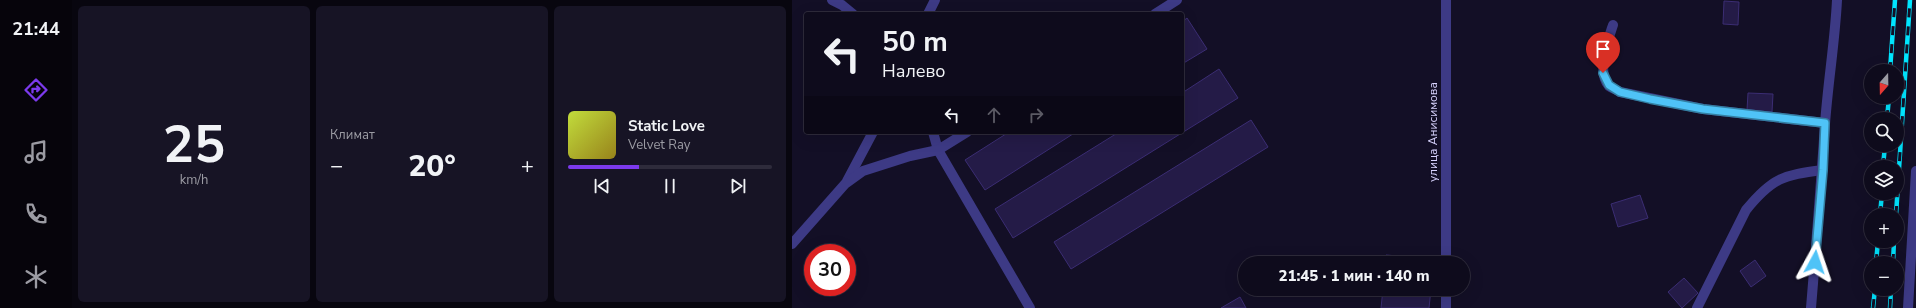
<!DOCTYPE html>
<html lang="ru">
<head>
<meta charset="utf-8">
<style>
  body { margin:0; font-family:"Nunito Sans",sans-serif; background:#171425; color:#f1f3f6; height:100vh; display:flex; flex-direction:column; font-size:15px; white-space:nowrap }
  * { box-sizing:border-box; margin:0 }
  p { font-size:13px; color:#9b9ba3 }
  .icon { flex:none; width:22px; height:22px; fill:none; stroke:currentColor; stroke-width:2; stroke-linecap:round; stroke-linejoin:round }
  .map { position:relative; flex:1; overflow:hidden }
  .side { display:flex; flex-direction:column; gap:6px; padding:6px; background:#08060f; width:720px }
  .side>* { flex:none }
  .banner { position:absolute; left:12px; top:12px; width:380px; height:122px; border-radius:4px; box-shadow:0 4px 16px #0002,0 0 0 1px #2e2b3b; background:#0e0b1c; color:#f1f3f6; overflow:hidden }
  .needle { width:26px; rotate:200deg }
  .fabs { position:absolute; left:1072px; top:64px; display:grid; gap:8px }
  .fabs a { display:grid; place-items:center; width:40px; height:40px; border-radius:50%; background:#0e0b1c; box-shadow:0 4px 16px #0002,0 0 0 1px #2e2b3b; font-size:20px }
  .speed { position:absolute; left:12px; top:244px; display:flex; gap:8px; font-size:20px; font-weight:700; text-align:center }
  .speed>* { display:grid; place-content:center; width:52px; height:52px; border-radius:50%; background:#0e0b1c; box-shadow:0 4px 16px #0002,0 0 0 1px #2e2b3b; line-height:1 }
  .speed .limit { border:6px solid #d22; background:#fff; color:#111 }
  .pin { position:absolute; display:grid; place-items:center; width:34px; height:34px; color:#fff; margin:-41px -17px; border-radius:50% 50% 50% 0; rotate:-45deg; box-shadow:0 0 4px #0007 }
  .pin .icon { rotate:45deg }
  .me { position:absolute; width:44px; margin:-22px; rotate:5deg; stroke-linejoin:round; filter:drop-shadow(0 0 3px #0008) }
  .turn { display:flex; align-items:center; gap:14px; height:84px; padding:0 12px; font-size:18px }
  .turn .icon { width:52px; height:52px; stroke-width:2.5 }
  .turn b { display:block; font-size:28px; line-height:34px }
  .lanes { display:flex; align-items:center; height:38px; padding:0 12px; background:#0003; justify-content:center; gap:20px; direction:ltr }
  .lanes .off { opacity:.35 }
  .big { font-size:30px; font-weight:800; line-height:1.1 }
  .side .widget { flex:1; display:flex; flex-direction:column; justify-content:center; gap:6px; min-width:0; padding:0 14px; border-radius:6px; background:#171425 }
  .side .dial { align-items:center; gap:0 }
  .dial b { font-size:52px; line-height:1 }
  .song { display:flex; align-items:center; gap:12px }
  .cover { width:48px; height:48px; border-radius:6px; background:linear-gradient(135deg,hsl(70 70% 55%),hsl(50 70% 35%)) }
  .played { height:4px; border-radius:2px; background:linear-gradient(90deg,#7c3aed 35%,#2e2b3b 35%) }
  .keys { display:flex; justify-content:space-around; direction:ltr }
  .heat { display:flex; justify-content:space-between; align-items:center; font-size:22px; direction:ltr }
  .side .tiles { flex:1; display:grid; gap:6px; grid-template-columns:repeat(3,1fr) }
  .trip { position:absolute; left:446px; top:256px; width:232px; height:40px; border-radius:20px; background:#0e0b1c; box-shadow:0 4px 16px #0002,0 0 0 1px #2e2b3b; font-weight:800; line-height:40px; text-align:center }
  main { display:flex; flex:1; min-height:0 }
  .menu { display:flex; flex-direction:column; width:72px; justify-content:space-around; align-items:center; background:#06040b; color:#9b9ba3 }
  .menu .icon { width:28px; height:28px }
  .menu .on { color:#7c3aed }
  .menu b { font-size:18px; color:#f1f3f6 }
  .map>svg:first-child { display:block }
</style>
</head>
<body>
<main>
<nav class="menu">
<b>21:44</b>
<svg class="icon on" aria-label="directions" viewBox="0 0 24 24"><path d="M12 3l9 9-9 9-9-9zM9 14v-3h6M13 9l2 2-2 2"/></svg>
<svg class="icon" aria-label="music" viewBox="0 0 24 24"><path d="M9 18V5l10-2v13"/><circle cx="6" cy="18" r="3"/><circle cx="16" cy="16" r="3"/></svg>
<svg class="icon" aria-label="phone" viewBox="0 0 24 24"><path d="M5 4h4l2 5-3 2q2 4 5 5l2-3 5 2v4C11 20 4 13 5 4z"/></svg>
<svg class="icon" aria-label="climate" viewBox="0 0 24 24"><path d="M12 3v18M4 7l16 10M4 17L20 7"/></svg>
</nav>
<section class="side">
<div class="tiles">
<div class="widget dial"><b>25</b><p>km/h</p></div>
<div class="widget"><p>Климат</p>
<div class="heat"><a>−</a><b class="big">20°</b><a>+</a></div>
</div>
<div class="widget">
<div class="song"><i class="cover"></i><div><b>Static Love</b><p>Velvet Ray</p></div></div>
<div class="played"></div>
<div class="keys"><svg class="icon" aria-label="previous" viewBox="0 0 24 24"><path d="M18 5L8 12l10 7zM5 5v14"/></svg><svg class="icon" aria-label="pause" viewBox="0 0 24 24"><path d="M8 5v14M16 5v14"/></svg><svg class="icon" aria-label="next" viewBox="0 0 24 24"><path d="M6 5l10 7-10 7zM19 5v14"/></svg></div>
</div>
</div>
</section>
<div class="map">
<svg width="1124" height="308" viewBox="0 0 1124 308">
  <rect width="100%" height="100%" fill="#130f26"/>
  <g fill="#241b47" stroke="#3b2d73">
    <polygon points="932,1 947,2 946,25 931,24"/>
    <polygon points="395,18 415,49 390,64 390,22"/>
    <polygon points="427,69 446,98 221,238 203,209 327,132 390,132 390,93"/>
    <polygon points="956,93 981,94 980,112 955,110"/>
    <polygon points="459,120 476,147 279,269 262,242"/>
    <polygon points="217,132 284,132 193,190 173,160"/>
    <polygon points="848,195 856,218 826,227 819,204"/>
    <polygon points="594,255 641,259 641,263 593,263"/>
    <polygon points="963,260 974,276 959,287 948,271"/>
    <polygon points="892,278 906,293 890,308 876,292"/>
    <polygon points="591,289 639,289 637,308 589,308"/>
    <polygon points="448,297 454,308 429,308"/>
  </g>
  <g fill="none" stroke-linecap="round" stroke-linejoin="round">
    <g stroke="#3d3a85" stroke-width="10">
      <polyline points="40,0 50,5 61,14"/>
      <polyline points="136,14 143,0"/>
      <polyline points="363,14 385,0"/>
      <path d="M821 25C816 40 804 72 817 86 820 88 825 90 828 92L911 109 1033 123"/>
      <polyline points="141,132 146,150 238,308"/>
      <polyline points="55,181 81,132"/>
      <polyline points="0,244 53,184 71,171 118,156 146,150 175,132"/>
      <path d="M905 308 954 210C980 178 991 175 1031 170"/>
      <polyline points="1116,308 1124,171"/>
    </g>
    <g stroke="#3d3a85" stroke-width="10">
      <polyline points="654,0 654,263"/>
      <polyline points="654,289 654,308"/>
      <path d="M1019 308C1024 247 1029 185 1033 124 1036 82 1043 41 1045 0"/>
    </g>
    <defs>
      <g id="rail">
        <polyline points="1098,71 1103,0"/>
        <polyline points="1095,119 1097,97"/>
        <polyline points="1091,167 1093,145"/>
        <polyline points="1088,215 1090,193"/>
        <polyline points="1104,215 1118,0"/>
        <polyline points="1084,263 1086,241"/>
        <polyline points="1101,263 1102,241"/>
        <polyline points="1081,308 1083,289"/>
        <polyline points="1098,308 1099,289"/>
      </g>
    </defs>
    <use href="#rail" stroke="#00e5ff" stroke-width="4.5"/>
    <use href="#rail" stroke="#130f26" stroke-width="3" stroke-dasharray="9" stroke-linecap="butt"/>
  </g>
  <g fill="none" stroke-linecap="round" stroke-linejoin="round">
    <defs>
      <polyline id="route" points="811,73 817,85 828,92 858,99 911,109 1033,123 1031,170 1023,262"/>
    </defs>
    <use href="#route" stroke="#337fa1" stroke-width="10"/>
    <use href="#route" stroke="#4fc3f7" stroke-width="7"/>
  </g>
  <g text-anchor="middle" stroke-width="3" stroke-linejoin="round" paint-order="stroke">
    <g font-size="12" fill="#d9d4ff" stroke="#130f26">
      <text transform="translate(641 132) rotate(-90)" y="4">улица Анисимова</text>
    </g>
  </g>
</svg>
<div class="fabs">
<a><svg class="needle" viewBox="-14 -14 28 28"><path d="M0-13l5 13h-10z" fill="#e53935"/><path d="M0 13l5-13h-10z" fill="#9b9ba3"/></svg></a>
<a><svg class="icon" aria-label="search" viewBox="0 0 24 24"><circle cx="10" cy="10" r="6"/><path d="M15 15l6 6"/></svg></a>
<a><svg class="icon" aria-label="layers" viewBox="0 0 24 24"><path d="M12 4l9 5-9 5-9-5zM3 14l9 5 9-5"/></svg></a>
<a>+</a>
<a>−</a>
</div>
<div class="speed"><div class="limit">30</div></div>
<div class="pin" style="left:811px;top:73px;background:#d93025"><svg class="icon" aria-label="arrive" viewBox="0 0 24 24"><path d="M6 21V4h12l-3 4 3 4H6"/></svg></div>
<svg class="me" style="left:1023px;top:262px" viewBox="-20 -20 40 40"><path d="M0-17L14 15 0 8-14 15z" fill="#4fc3f7" stroke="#fff" stroke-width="4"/></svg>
<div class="trip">21:45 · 1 мин · 140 m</div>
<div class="banner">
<div class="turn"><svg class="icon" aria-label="left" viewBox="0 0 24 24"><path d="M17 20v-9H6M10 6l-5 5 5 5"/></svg><div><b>50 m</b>Налево</div></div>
<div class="lanes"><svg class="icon" aria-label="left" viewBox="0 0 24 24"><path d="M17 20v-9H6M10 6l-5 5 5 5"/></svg><svg class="icon off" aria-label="ahead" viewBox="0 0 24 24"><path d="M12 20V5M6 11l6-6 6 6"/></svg><svg class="icon off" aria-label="right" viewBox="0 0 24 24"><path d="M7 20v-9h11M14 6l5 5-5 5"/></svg></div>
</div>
</div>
</main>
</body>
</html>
